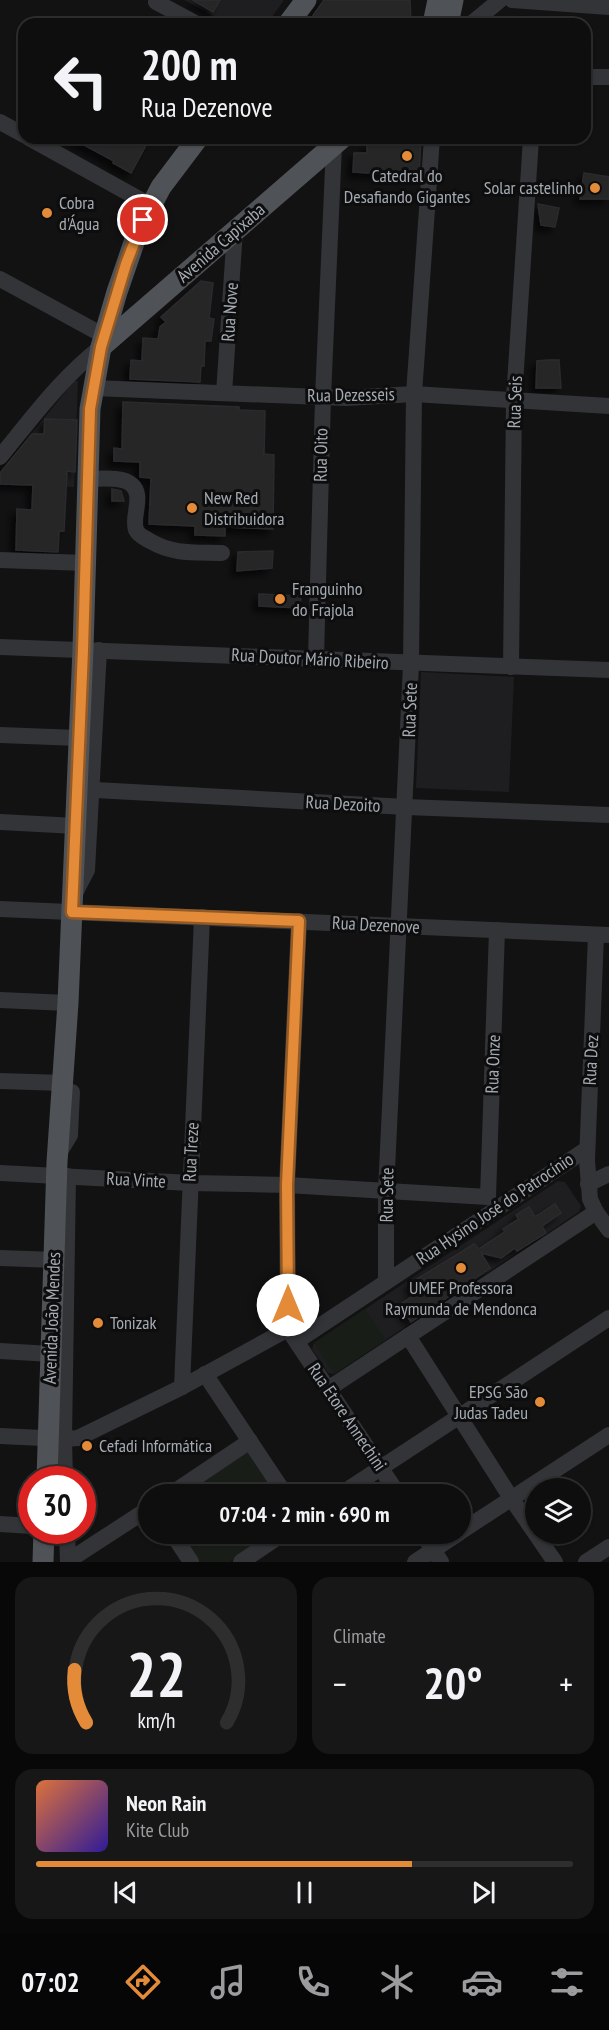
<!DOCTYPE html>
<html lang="en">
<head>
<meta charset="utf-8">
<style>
  body { margin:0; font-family:"PT Sans Narrow",sans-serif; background:#171717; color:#f1f3f6; height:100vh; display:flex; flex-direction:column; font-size:22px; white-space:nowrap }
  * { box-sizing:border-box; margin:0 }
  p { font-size:20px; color:#9b9c9e }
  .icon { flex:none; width:33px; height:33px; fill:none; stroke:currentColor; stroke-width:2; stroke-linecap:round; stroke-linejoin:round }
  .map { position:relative; height:1562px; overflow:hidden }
  .sheet { display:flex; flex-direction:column; gap:15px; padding:15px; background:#080808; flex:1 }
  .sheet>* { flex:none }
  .top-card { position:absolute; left:18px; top:18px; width:573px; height:126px; border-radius:18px; box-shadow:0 2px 4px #0004,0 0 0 2px #2e2e2e; background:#0e0e0e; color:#f1f3f6; overflow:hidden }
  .tools { position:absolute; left:525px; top:1478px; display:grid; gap:12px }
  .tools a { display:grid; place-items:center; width:66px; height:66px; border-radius:50%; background:#0e0e0e; box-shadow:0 2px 4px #0004,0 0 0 2px #2e2e2e; font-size:30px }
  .speed { position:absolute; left:18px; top:1466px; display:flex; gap:12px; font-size:30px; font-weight:700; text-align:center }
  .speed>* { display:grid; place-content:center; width:78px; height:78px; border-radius:50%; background:#0e0e0e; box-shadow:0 2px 4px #0004,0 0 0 2px #2e2e2e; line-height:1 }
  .speed .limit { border:9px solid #d22; background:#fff; color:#111 }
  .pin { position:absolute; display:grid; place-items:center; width:51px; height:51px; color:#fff; margin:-26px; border:3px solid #fff; border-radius:50%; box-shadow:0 2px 6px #0007 }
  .me { position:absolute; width:66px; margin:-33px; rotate:0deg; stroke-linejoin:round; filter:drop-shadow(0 0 4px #0008) }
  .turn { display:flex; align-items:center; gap:21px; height:126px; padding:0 24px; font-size:27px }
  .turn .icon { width:78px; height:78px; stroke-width:2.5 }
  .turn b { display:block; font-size:42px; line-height:51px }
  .big { font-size:45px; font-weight:600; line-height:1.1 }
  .sheet .widget { flex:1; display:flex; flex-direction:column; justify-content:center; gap:9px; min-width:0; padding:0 21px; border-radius:18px; background:#171717 }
  .sheet .dial { align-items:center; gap:0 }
  .dial svg { height:156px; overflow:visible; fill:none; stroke:#2e2e2e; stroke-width:7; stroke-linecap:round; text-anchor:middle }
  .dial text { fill:#f1f3f6; stroke:none }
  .song { display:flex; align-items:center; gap:18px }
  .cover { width:72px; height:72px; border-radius:9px; background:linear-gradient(135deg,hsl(20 70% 55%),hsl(250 70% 35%)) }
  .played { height:6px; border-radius:3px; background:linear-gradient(90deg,#e38b39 70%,#2e2e2e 70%) }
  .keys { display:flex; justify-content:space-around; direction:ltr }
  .heat { display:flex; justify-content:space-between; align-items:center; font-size:33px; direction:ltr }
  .sheet .tiles { flex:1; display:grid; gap:15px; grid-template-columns:1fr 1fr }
  .widget:last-child { grid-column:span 2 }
  .trip { position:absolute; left:138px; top:1484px; width:333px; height:60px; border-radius:30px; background:#0e0e0e; box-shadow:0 2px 4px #0004,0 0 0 2px #2e2e2e; font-weight:600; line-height:60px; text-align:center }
  .tabs { display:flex; height:96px; justify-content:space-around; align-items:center; background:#060606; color:#9b9c9e }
  .tabs .icon { width:42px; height:42px }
  .tabs .on { color:#e38b39 }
  .tabs b { font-size:27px; color:#f1f3f6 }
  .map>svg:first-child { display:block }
</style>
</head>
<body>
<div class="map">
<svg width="609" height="1562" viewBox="0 0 609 1562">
  <defs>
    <filter id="shadow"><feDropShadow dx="-5.5" dy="5.5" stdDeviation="3" flood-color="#0009"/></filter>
  </defs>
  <rect width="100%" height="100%" fill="#121213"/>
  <g fill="#1e1e20">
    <polygon points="184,0 284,0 267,24 228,24"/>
    <polygon points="74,381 78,381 74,487 0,484 0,473"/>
    <polygon points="421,672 514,677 509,792 416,788"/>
    <polygon points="558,1181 565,1182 581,1206 579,1212 334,1374 328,1373 312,1349 314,1343"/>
  </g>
  <g fill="#181d18">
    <polygon points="365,1309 386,1340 334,1374 314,1343"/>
    <polygon points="248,1452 277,1494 182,1494"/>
    <polygon points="179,1533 273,1533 230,1562 199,1562"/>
  </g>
  <g fill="#252527" stroke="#2c2c2f" stroke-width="1.5" filter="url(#shadow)">
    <polygon points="193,0 220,0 213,12"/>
    <polygon points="324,0 410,0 411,24 307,24"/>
    <polygon points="71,138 150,138 131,173 113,163 114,161"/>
    <polygon points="379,138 421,138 419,176 353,172 354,153 367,153 367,144 379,145"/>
    <polygon points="584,173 609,177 609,199 580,199"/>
    <polygon points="538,204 559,208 555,227 541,225"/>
    <polygon points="201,281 213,283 209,318 214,319 211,341 205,341 204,366 201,366 200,382 130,379 131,360 142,361 143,338 158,339 160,327 166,322 161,317"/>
    <polygon points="548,360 559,360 561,388 536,388 537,361"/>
    <polygon points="123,402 239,407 239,410 265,411 264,454 274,455 273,529 225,527 225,536 195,535 195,526 149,524 151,478 140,477 140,462 114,461 114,448 122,449"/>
    <polygon points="45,419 77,420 75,472 67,471 64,531 59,531 58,552 16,550 17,509 32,510 33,485 0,484 0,473 32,434 44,434"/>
    <polygon points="112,489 121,491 124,501 112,501"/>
    <polygon points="273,551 272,568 237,571 238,552"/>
    <polygon points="259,594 301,596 300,608 259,606"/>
    <polygon points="555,1204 561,1213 542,1226 546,1233 517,1251 515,1248 501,1258 481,1253 490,1268 411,1322 399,1305 416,1294 409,1284 474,1244 479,1249 505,1232 503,1229 519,1219 516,1215 529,1207 535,1217"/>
  </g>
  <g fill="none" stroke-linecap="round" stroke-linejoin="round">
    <g stroke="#333438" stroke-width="16">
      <polyline points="512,0 609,7"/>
      <polyline points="156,2 197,24"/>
      <polyline points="471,24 500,0"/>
      <polyline points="585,77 609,77"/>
      <polyline points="0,122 24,135"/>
      <polyline points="29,138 150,205"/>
      <polyline points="0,279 110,339"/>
      <polyline points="93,388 346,398 414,394 609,406"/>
      <polyline points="224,393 235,230"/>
      <path d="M0 457C32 418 61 378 101 347"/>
      <path d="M88 479C100 479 123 476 132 485 140 492 137 503 136 512 135 518 134 524 136 530 139 536 145 538 150 541 174 555 195 552 222 553"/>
      <polyline points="0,560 86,563"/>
      <polyline points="0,647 609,670"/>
      <polyline points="316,658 323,397 334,145"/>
      <polyline points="511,667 514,399 531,138"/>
      <polyline points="0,735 79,738"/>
      <polyline points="77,789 406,807 609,815"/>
      <polyline points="0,822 76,826"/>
      <polyline points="74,895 87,870 99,650"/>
      <polyline points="0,909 609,935"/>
      <polyline points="596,935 587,1160 590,1199 596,1212 609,1230"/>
      <polyline points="0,1000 68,1003"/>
      <polyline points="0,1081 64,1083"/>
      <polyline points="59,1153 70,1135 72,1092"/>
      <polyline points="0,1173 190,1183 287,1185 488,1197"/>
      <polyline points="588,1184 609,1174"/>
      <polyline points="488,1197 497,930"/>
      <polyline points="0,1258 55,1260"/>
      <polyline points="386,1282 386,1191 411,664 414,394 432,138"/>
      <polyline points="288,1329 287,1185 299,921"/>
      <polyline points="290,1332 398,1494"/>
      <polyline points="408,1336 511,1498 555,1562"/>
      <polyline points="297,1341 587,1149"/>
      <polyline points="0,1351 51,1354"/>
      <polyline points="205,1374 285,1494"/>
      <polyline points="182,1387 202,917"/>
      <polyline points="328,1389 596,1212"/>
      <polyline points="0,1436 64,1439 78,1438 182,1387 288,1329"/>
      <polyline points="65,1479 64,1439 68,1176"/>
      <polyline points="171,1494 250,1441"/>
      <polyline points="341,1494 609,1318"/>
      <polyline points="0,1524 32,1526"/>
      <polyline points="67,1530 68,1562"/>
      <polyline points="460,1532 609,1435"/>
      <polyline points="172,1533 191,1562"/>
      <polyline points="422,1533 441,1562"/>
      <polyline points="68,1561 148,1509"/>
      <polyline points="241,1562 284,1533"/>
      <polyline points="415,1562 459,1533"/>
      <polyline points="586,1562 609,1547"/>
    </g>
    <g stroke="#4f5256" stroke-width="21">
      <polyline points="288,24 306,0"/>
      <polyline points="433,24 438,0"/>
      <polyline points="448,24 453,0"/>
      <polyline points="101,347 342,138"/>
      <polyline points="47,1479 57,1162 68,1003 83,649 90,409 101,347 117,292 138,231 161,187 198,138"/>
      <polyline points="43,1562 44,1530"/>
    </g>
  </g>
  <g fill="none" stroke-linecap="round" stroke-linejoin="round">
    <defs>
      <polyline id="route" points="143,220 126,264 101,347 90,409 83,650 72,912 299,921 287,1185 288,1305"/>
    </defs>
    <use href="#route" stroke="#945a25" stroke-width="15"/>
    <use href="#route" stroke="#e38b39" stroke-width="10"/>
  </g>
  <g fill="#e38b39" stroke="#0d0d0e" stroke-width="2">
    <circle cx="407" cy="156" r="6"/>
    <circle cx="595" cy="188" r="6"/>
    <circle cx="47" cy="213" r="6"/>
    <circle cx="192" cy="508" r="6"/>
    <circle cx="280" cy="599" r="6"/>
    <circle cx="461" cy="1268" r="6"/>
    <circle cx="98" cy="1323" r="6"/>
    <circle cx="540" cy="1402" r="6"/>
    <circle cx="87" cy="1446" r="6"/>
  </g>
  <g text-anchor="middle" stroke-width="6" stroke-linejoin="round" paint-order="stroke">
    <g font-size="18" fill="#a4abb2" stroke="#0d0d0e" text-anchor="start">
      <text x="407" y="182" text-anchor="middle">Catedral do<tspan x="407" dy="21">Desafiando Gigantes</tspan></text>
      <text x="583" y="194" text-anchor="end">Solar castelinho</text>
      <text x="59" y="209">Cobra<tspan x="59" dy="21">d'Água</tspan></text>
      <text x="204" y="504">New Red<tspan x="204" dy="21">Distribuidora</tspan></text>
      <text x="292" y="595">Franguinho<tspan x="292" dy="21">do Frajola</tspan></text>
      <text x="461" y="1294" text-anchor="middle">UMEF Professora<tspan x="461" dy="21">Raymunda de Mendonca</tspan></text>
      <text x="110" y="1329">Tonizak</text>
      <text x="528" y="1398" text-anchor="end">EPSG São<tspan x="528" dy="21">Judas Tadeu</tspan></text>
      <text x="99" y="1452">Cefadi Informática</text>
    </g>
    <g font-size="18" fill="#a4abb2" stroke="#0d0d0e">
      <text transform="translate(221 243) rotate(-41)" y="6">Avenida Capixaba</text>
      <text transform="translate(230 312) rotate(-86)" y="6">Rua Nove</text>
      <text transform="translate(351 395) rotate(-1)" y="6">Rua Dezesseis</text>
      <text transform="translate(515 402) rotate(-88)" y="6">Rua Seis</text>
      <text transform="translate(321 455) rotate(-89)" y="6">Rua Oito</text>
      <text transform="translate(310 659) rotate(3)" y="6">Rua Doutor Mário Ribeiro</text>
      <text transform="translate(410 710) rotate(-88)" y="6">Rua Sete</text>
      <text transform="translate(343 804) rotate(3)" y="6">Rua Dezoito</text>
      <text transform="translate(376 925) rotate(3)" y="6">Rua Dezenove</text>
      <text transform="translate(591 1060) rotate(-87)" y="6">Rua Dez</text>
      <text transform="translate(493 1064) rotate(-88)" y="6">Rua Onze</text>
      <text transform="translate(191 1152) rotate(-87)" y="6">Rua Treze</text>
      <text transform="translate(136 1180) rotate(3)" y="6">Rua Vinte</text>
      <text transform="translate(387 1195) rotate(-89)" y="6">Rua Sete</text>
      <text transform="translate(495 1209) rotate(-34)" y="6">Rua Hysino José do Patrocínio</text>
      <text transform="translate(52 1318) rotate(-88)" y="6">Avenida João Mendes</text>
      <text transform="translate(347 1417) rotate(56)" y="6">Rua Etore Annechini</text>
    </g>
  </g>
</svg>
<div class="tools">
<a><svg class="icon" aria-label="layers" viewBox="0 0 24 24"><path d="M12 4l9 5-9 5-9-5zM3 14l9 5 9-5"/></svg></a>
</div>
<div class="speed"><div class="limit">30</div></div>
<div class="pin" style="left:143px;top:220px;background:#d93025"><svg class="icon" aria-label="arrive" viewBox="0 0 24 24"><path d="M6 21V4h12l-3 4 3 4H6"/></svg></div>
<svg class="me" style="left:288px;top:1305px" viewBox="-20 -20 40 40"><circle r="19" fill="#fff"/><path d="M0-13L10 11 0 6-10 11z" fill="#e38b39"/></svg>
<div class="trip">07:04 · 2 min · 690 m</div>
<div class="top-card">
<div class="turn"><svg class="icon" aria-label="left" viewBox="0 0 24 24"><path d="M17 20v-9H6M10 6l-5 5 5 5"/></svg><div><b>200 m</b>Rua Dezenove</div></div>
</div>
</div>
<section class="sheet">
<div class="tiles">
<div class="widget dial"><svg viewBox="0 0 100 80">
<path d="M14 69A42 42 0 1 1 86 69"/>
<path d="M14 69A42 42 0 0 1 8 42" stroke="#e38b39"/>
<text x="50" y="56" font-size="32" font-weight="700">22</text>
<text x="50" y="72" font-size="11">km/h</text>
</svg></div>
<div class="widget"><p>Climate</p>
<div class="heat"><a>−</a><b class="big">20°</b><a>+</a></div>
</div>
<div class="widget">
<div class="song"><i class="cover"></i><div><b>Neon Rain</b><p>Kite Club</p></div></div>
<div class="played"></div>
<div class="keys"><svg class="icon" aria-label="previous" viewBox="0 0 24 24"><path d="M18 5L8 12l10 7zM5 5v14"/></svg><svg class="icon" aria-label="pause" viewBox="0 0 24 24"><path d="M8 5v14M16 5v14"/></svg><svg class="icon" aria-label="next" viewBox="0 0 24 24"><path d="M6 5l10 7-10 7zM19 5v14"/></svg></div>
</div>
</div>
</section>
<nav class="tabs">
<b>07:02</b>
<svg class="icon on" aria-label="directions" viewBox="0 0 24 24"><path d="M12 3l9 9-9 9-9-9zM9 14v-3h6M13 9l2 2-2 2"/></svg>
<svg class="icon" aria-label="music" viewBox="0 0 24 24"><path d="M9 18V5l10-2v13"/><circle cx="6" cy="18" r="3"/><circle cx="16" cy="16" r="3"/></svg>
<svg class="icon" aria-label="phone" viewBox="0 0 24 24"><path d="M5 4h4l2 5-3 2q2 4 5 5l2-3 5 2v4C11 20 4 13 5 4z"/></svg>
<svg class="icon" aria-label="climate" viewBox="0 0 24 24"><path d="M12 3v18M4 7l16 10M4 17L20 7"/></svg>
<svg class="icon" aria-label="car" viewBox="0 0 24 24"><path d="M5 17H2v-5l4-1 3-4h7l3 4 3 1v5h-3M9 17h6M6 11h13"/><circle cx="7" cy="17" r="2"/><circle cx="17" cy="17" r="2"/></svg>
<svg class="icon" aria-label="filters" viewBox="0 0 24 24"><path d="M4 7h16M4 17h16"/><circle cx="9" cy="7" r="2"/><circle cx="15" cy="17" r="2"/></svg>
</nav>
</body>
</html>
